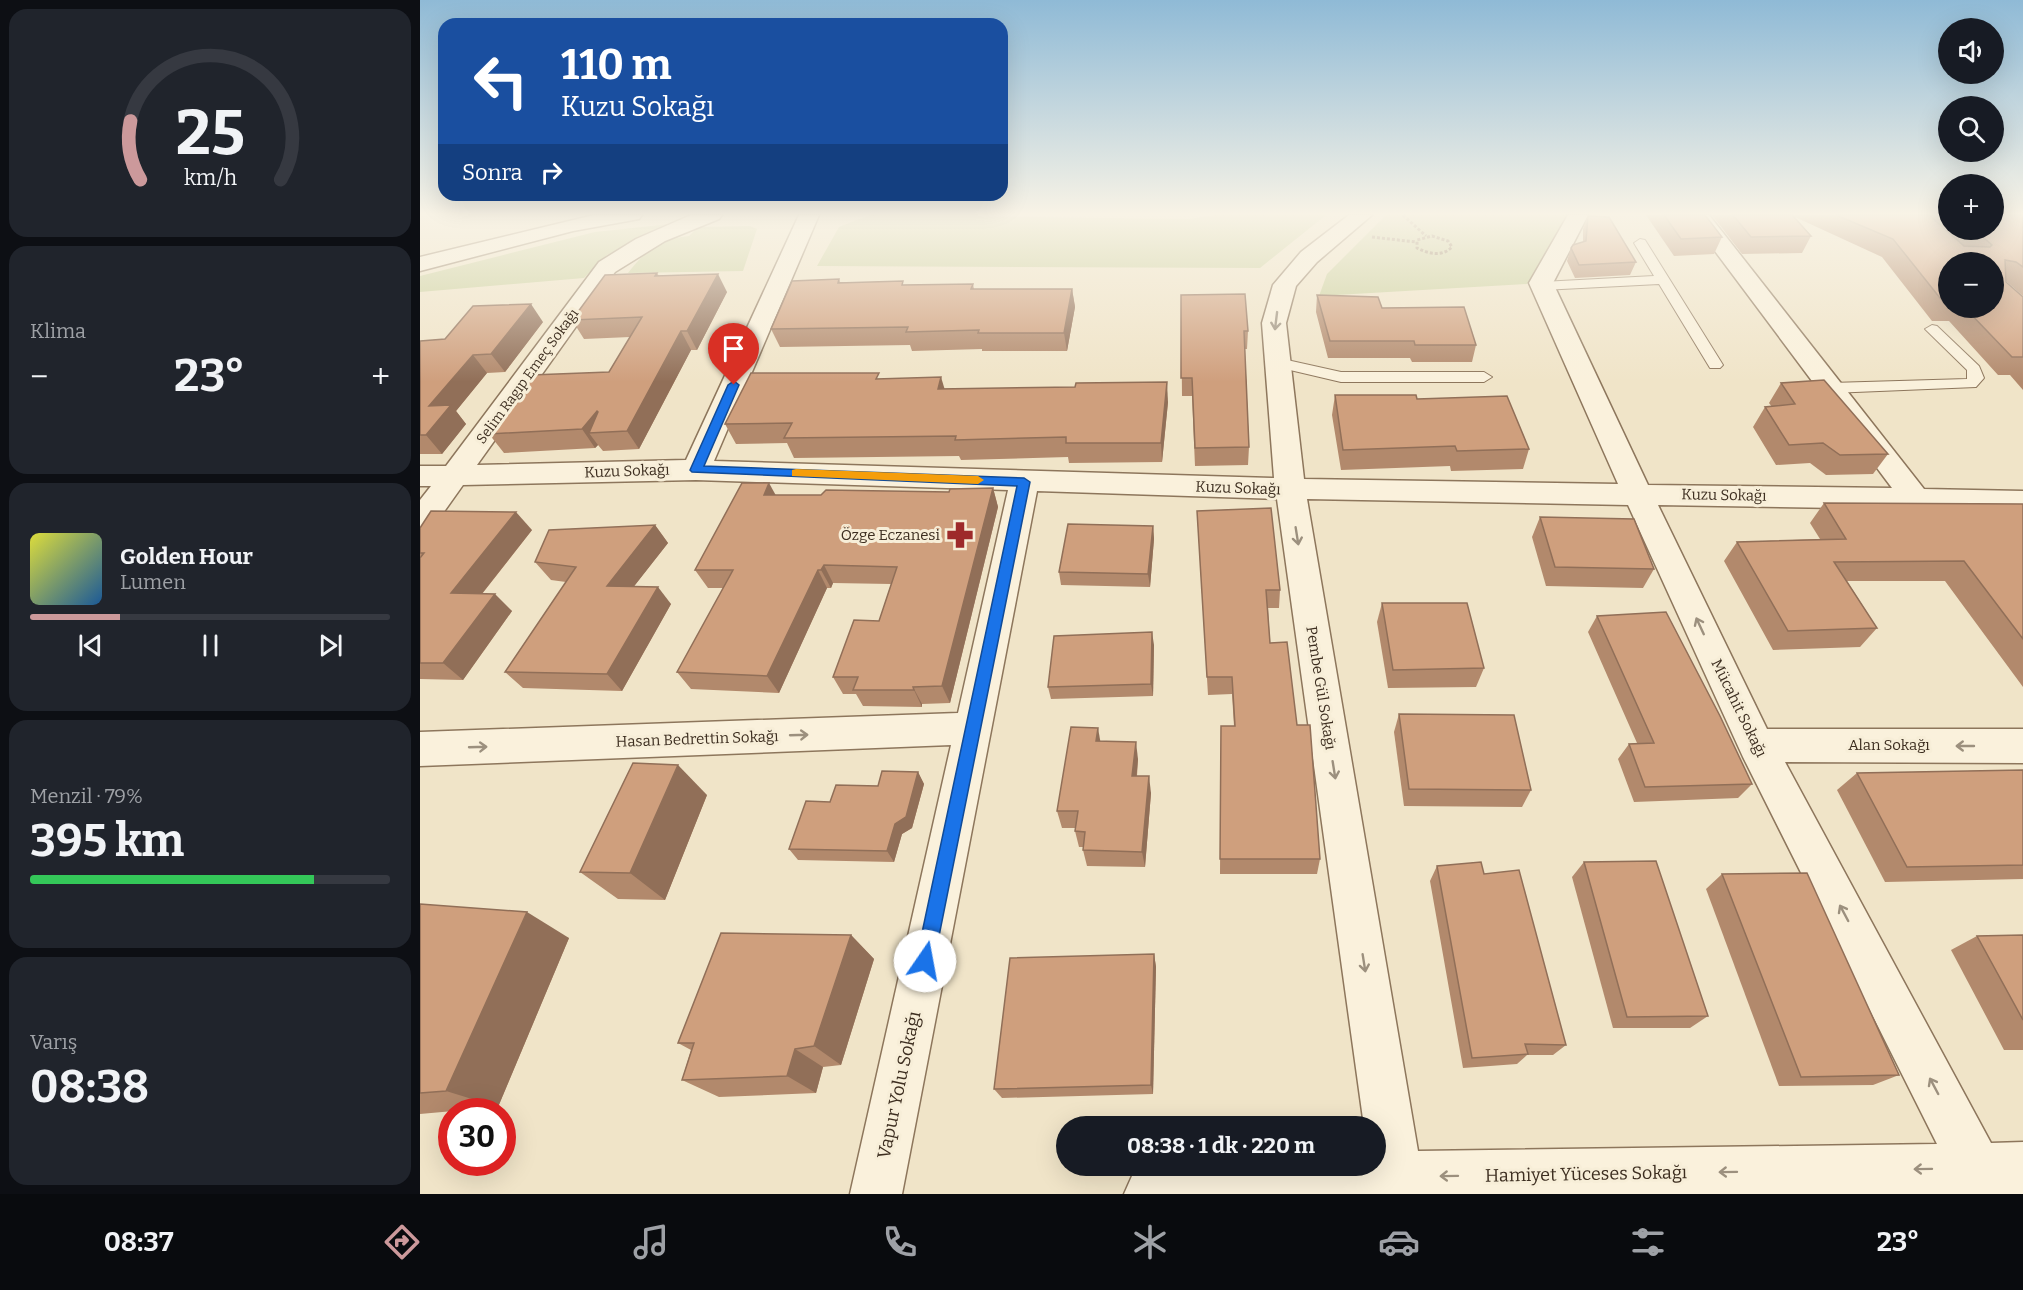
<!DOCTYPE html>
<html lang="tr">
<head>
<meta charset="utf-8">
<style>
  body { margin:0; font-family:Bitter,serif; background:#20242c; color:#f1f3f6; height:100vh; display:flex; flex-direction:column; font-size:22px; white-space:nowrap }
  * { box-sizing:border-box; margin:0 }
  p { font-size:20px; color:#9ea1a6 }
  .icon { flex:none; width:33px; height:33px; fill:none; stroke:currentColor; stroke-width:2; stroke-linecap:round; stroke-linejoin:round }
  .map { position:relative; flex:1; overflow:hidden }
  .side { display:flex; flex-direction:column; gap:9px; padding:9px; background:#0d0f14; width:420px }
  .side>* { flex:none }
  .hud { position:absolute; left:18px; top:18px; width:570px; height:183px; border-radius:18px; box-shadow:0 6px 24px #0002; background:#1a4fa0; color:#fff; overflow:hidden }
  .fabs { position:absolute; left:1518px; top:18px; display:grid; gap:12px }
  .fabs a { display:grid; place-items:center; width:66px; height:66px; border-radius:50%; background:#171b24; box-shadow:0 6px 24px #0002; font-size:30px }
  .speed { position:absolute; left:18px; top:1098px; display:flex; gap:12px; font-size:30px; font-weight:700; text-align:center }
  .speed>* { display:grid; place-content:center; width:78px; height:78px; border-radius:50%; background:#171b24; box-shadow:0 6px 24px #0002; line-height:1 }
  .speed .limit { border:9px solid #d22; background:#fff; color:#111 }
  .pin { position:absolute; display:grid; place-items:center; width:51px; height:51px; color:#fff; margin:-62px -26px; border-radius:50% 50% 50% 0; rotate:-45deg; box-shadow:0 0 6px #0007 }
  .pin .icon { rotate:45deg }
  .me { position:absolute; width:66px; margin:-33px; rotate:12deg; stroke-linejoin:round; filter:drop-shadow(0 0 4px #0008) }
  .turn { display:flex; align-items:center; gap:21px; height:126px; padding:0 24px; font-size:27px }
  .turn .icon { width:78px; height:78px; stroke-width:2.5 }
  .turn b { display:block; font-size:42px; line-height:51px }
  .then { display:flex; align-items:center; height:57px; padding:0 24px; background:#0003; gap:12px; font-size:22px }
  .big { font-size:45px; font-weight:700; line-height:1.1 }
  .side .widget { flex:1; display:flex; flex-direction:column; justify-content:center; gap:9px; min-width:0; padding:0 21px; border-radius:18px; background:#20242c }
  .side .dial { align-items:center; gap:0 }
  .dial svg { height:156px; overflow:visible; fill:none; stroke:#363941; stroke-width:7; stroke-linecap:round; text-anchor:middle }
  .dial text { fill:#f1f3f6; stroke:none }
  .song { display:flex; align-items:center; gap:18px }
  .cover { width:72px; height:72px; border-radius:9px; background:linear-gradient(135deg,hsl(60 70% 55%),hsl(210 70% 35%)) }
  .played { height:6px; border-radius:3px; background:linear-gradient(90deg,#cc999b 25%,#363941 25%) }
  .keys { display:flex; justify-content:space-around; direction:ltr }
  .heat { display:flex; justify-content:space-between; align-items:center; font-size:33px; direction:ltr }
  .charge { height:9px; border-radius:4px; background:linear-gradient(90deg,#34c759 79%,#363941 0) }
  .trip { position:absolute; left:636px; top:1116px; width:330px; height:60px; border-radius:30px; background:#171b24; box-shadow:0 6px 24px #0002; font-weight:700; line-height:60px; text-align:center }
  .tabs { display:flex; height:96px; justify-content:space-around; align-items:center; background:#090b0e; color:#9ea1a6 }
  .tabs .icon { width:42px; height:42px }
  .tabs .active { color:#cc999b }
  .tabs b { font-size:27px; color:#f1f3f6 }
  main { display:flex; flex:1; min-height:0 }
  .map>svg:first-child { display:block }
</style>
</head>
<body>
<main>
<section class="side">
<div class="widget dial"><svg viewBox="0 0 100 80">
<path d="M14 69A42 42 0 1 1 86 69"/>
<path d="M14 69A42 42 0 0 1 9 39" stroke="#cc999b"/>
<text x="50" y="56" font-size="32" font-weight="700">25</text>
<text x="50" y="72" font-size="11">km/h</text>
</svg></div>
<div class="widget"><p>Klima</p>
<div class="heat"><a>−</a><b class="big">23°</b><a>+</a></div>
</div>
<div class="widget">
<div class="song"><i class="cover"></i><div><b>Golden Hour</b><p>Lumen</p></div></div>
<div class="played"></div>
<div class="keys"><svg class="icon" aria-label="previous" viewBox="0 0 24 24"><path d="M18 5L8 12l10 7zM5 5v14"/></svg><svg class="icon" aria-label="pause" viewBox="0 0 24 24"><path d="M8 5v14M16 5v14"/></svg><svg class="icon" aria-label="next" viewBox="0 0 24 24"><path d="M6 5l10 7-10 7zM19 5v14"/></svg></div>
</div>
<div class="widget"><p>Menzil · 79%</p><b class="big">395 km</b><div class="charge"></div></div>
<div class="widget"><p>Varış</p><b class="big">08:38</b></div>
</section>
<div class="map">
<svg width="1603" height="1194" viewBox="0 0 1603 1194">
  <rect width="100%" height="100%" fill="#f0e4c8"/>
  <g fill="#c9cf9b">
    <polygon points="450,215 769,219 795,215 906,215 840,268 397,266 419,227"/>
    <polygon points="966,215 1149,215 1107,284 899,296 907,274"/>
    <polygon points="250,224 187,255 164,278 0,292 0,276 175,232"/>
    <path d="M330 226 337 229 323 271 208 273C226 250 239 239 269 236L278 227Z"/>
  </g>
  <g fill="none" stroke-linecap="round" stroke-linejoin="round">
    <defs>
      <g id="lane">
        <polygon points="1220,239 1225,240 1303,365 1300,368 1290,368 1239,284 1122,290 1115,286 1122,282 1234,276 1214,243"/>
        <polygon points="1512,325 1517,326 1559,366 1564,378 1556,387 1411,393 1403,388 1411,383 1547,379 1547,370 1505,329"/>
        <polygon points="858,358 921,372 1064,372 1072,377 1064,382 921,382 853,366 850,363"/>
      </g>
      <g id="street">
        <polygon points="174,215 222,215 219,219 153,231 0,271 0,257"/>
        <path d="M271 215H302L299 219 245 241 195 272 57 465 266 460 379 215H399L294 461 854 478 842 323 853 285 881 252 929 215H952L897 262 876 286 866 323 884 479 1198 484 1109 283 1148 215H1168L1133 283 1228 485 1472 488 1268 215H1289L1504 489 1603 491V511L1238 505 1347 729H1603V763L1365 762 1571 1143 1603 1142V1194H704L712 1176 730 1168 768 1166H956V1126H944L857 499 617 491 482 1194H430L531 745 0 766V732L538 713 588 490 276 480 43 485 11 530 0 533V500L11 486H0V466H26L179 262 216 239ZM887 499 1208 505 1323 757 1517 1144 998 1151Z"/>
      </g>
    </defs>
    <use href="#lane" stroke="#8d765c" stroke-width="2"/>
    <use href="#street" stroke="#8d765c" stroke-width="3"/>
    <g stroke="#8d765c" stroke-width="3" stroke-dasharray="3 2" stroke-linecap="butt">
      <polyline points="983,215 1006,236"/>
      <path d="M1012 236 1028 241 1032 247C1022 257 1009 254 997 248V240Z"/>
      <polyline points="952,237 996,242"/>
    </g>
    <use href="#lane" fill="#faf1dc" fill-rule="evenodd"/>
    <use href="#street" fill="#faf1dc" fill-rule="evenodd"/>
  </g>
  <g fill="#b2896c" fill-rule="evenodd">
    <polygon points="1226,215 1285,215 1302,237 1294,254 1254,256"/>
    <path d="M1292 215H1528V230H1574L1603 215V296L1586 281V282L1603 297V390L1590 375H1578L1529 321H1512L1462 257 1375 217 1391 236 1382 253 1322 254ZM1528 262 1574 308H1528Z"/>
    <polygon points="1168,216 1216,262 1210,275 1155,278 1147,261 1151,248 1163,242 1163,229"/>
    <polygon points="237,273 239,276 307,292 277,350 271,350 219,449 183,451 178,445 175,448 84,453 69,434 189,372 210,337 164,339 152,320"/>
    <polygon points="419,279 420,282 484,285 553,284 554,289 652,289 655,307 647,351 562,351 562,349 492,351 490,345 360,347 351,329"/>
    <polygon points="761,295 828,331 827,349 825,349 829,447 828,465 775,466 772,396 762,396"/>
    <polygon points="897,295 962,308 1056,345 1052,362 992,362 990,358 908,358 896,312"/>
    <polygon points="123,322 85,372 67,373 36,411 46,424 22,454 0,454 0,341 25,339"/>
    <polygon points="460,379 524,389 748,402 742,462 649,463 648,457 541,460 539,456 374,458 367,443 316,444 305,424"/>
    <polygon points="1361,383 1468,454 1453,474 1406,475 1390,463 1356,465 1333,427 1345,407 1352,407 1349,403"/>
    <polygon points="915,395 997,399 1109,449 1103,469 1031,471 1030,466 921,470 912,415"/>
    <polygon points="573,488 578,507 530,703 502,704 502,707 443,706 436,694 423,694 413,677 459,621 471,584 413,583 411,588 407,588 359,693 271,689 257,672 304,588 288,588 275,570 356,495 401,495 529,492"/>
    <polygon points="1404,503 1603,504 1603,687 1525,581 1427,581 1457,628 1440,647 1353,650 1304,561 1317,542 1400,539 1390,523"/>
    <polygon points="777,511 860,590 859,608 848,608 850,643 877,725 900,859 897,874 800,874 801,726 814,726 812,694 788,695"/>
    <polygon points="1120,517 1234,569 1223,588 1126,586 1112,537"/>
    <polygon points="235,525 248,543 214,586 251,604 202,691 103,688 85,672 146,582 131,580 115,562"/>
    <polygon points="733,526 734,539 730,587 641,585 639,572"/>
    <polygon points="0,528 112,530 62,594 92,611 43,680 0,679"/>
    <polygon points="962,603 1064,668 1056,687 968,688 957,622"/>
    <polygon points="1177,616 1332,784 1318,798 1214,802 1198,759 1209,744 1217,743 1168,632"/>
    <polygon points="734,645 733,696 631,699 628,687"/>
    <polygon points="979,714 1111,790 1102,807 984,806 974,732"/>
    <polygon points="680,741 718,759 717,776 731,793 725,867 667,866 663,850 663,847 659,847 655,831 655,828 642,828 637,811"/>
    <polygon points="1603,770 1603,879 1465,882 1417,790 1437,773"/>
    <polygon points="498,772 504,784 492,828 482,834 474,862 378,860 369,849 410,802"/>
    <polygon points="287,795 245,900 198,899 160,872"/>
    <polygon points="1164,862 1288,1016 1270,1028 1193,1028 1152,877"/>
    <polygon points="1017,866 1064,874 1146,1045 1133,1055 1107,1055 1097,1064 1043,1068 1010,881"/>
    <polygon points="1302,874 1479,1075 1453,1085 1359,1086 1286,889"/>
    <polygon points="0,904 149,938 78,1107 0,1114"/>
    <polygon points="431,935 454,959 421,1065 403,1067 396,1093 299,1097 262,1080 271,1050 258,1043"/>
    <polygon points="1603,935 1603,1050 1584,1050 1531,950 1557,936"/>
    <polygon points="734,954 736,967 733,1094 582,1098 574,1089"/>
  </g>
  <g fill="#916f58">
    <polygon points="298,274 307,292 277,350 267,331"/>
    <polygon points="652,289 655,307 647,351 644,333"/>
    <polygon points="111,304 123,322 85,372 71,354"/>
    <polygon points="261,331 271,350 219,449 207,431"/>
    <polygon points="53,355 67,373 36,411 46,424 22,454 6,435 9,406"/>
    <polygon points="521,377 527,397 518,389"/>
    <polygon points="747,382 748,402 742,462 741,443"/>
    <polygon points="177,411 189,430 169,433 178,445 175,448 162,429"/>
    <polygon points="349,483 359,501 344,495"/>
    <polygon points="573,488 578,507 530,703 522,686"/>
    <polygon points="96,512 112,530 49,610 31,593"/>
    <polygon points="235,525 248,543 201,603 187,586"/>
    <polygon points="733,526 734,539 730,587 728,574"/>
    <polygon points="404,565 413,583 411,588 401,570"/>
    <polygon points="398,570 407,588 359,693 347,676"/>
    <polygon points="238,587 251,604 202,691 187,674"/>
    <polygon points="75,594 92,611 43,680 23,663"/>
    <polygon points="732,632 734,645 733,696 731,684"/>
    <polygon points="493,687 502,704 502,707 494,690"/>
    <polygon points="678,728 681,745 676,741"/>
    <polygon points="716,742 718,759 715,793 712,776"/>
    <polygon points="258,765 287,795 245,900 210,873"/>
    <polygon points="498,772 504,784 492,828 482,834 474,862 467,851 475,824"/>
    <polygon points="729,776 731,793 725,867 722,852"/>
    <polygon points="107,912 149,938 78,1107 26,1091"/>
    <polygon points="431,935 454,959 421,1065 394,1046"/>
    <polygon points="734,954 736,967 733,1094 731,1085"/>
    <polygon points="375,1049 403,1067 396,1093 367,1076"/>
  </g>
  <g fill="#cf9f7d" stroke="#916f58" stroke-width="1.5">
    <polygon points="1244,215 1285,215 1302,237 1261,239"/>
    <polygon points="1313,215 1372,215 1391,236 1331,237"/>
    <polygon points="1416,215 1509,215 1544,246 1570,247 1572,245 1555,230 1574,230 1574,215 1603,215 1603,267 1596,262 1585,260 1586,282 1603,297 1603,357 1592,357 1545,308 1574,308 1574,262 1528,262 1528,303 1524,303 1473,239"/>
    <polygon points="1168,216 1189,217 1216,262 1159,265 1151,248 1153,245 1166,241"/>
    <polygon points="237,273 235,276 298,274 267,331 261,331 207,431 169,433 178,412 177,411 162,429 69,434 111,375 189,372 222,317 152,320 185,275"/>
    <polygon points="419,279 418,283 483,281 482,285 553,284 551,289 652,289 644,333 558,333 559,330 486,332 488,327 351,329 372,281"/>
    <polygon points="825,294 828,331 824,331 829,447 775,448 772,378 761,378 761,295"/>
    <polygon points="897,295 958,297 962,308 1044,307 1056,345 995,345 994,341 910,341"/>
    <polygon points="111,304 71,354 53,355 9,406 31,405 6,435 0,435 0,341 25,339 53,306"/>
    <polygon points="331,373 459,373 456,379 521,377 518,389 655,387 656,383 747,382 741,443 646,443 646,437 535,440 536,436 364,438 372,423 305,424"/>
    <polygon points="1404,380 1468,454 1420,455 1403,443 1369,445 1345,407 1375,404 1361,383"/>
    <polygon points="915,395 996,395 997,399 1087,396 1109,449 1037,451 1035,446 923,450"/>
    <polygon points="322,483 349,483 344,495 401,495 406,490 529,492 530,489 573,488 522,686 493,687 494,690 433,690 438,677 413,677 434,620 459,621 477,567 404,565 401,570 398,570 347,676 257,672 313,570 275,570"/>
    <polygon points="1404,503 1603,504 1603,639 1544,561 1414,562 1457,628 1368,631 1317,542 1426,539"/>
    <polygon points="851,508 860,590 846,590 850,643 867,642 877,725 890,725 900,859 800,859 801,726 815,726 812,677 787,677 777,511"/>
    <polygon points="11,511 96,512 31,593 75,594 23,663 0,663 0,558 4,553 0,553 0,528"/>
    <polygon points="1120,517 1214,519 1234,569 1135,567"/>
    <polygon points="648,524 733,526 728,574 639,572"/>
    <polygon points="235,525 187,586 238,587 187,674 85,672 156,567 115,562 129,530"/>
    <polygon points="962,603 1047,603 1064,668 973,670"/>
    <polygon points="1246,612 1300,716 1332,784 1225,787 1209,744 1234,743 1177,616"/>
    <polygon points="732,632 731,684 628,687 634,636"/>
    <polygon points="979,714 1094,715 1111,790 989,789"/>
    <polygon points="651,727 678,728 676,741 716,742 712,776 729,776 722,852 663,850 665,832 655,831 658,811 637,811"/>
    <polygon points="213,763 258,765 210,873 160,872"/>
    <polygon points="1603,770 1603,865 1487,867 1437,773"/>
    <polygon points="462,771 498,772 486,817 475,824 467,851 369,849 386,801 410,802 416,785 458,786"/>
    <polygon points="1236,861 1288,1016 1207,1017 1164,862"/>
    <polygon points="1061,862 1064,874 1099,870 1146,1045 1105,1044 1108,1054 1052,1058 1017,866"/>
    <polygon points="1387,873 1479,1075 1381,1077 1302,874"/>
    <polygon points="0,904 107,912 26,1091 0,1093"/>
    <polygon points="301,933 431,935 394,1046 375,1049 367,1076 262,1080 274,1043 258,1043"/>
    <polygon points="1603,935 1603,1020 1557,936"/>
    <polygon points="734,954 731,1085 574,1089 590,958"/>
  </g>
  <defs><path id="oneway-shaft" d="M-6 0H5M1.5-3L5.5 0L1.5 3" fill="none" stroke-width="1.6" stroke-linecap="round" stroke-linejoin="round" transform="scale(1.5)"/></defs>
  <g stroke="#9c907e">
    <use href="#oneway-shaft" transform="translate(856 321) rotate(97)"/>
    <use href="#oneway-shaft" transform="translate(877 536) rotate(81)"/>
    <use href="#oneway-shaft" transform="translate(1280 626) rotate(-115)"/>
    <use href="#oneway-shaft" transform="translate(379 735) rotate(-2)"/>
    <use href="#oneway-shaft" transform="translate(1545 746) rotate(-180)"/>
    <use href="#oneway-shaft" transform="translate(58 747) rotate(-2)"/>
    <use href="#oneway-shaft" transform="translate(914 770) rotate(81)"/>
    <use href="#oneway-shaft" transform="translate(1424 913) rotate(-118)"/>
    <use href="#oneway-shaft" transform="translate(944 963) rotate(81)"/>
    <use href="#oneway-shaft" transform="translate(1514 1086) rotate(-118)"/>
    <use href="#oneway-shaft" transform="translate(1503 1169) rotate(179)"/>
    <use href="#oneway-shaft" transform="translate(1308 1172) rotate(179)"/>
    <use href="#oneway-shaft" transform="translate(1029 1176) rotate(179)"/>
  </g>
  <linearGradient id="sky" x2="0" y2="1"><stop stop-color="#8fbad6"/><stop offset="0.56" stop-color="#f8f3e6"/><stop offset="1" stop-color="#f8f3e6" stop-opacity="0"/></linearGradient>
  <rect width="1603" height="382" fill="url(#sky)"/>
  <polygon fill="#1a73e8" stroke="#114b97" stroke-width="1.5" points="314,381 319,385 284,466 604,478 610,482 514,961 512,968 505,970 499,968 496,961 597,486 272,472 270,470 308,385"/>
  <polygon fill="#f59e0b" points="376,469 558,476 564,480 558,484 372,476 372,470"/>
  <defs>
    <symbol id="pharmacy-bare" viewBox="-9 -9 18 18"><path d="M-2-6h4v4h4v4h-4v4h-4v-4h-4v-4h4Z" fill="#9e2a2b" stroke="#f7eed8" stroke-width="2.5" paint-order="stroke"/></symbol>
  </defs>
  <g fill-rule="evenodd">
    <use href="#pharmacy-bare" x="521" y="516" width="38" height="38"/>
  </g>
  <g text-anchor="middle" stroke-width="6" stroke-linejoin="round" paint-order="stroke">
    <g font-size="14" fill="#3d2e20" stroke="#f7eed8">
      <text transform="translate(107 376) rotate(-54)" y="5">Selim Ragıp Emeç Sokağı</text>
    </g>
    <g font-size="15" fill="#3d2e20" stroke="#f7eed8">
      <text transform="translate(207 471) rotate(-2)" y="5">Kuzu Sokağı</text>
      <text transform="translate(818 488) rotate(2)" y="5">Kuzu Sokağı</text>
      <text transform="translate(1304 495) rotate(1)" y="5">Kuzu Sokağı</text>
      <text transform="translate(901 688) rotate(81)" y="5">Pembe Gül Sokağı</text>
      <text transform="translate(1319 708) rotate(64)" y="5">Mücahit Sokağı</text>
      <text transform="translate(277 739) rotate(-2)" y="5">Hasan Bedrettin Sokağı</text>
      <text x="1469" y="750">Alan Sokağı</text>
    </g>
    <g font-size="15" fill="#3d2e20" stroke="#f7eed8" text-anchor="end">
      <text x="520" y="540">Özge Eczanesi</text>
    </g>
    <g font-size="18" fill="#3d2e20" stroke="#f7eed8">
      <text transform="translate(479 1085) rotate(-78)" y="6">Vapur Yolu Sokağı</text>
      <text transform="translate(1166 1174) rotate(-1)" y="6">Hamiyet Yüceses Sokağı</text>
    </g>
  </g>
</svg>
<div class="fabs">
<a><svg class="icon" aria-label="sound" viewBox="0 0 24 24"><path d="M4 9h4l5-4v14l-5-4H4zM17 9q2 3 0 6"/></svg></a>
<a><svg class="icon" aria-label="search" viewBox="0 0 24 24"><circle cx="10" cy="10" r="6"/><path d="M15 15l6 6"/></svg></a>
<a>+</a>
<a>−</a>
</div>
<div class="speed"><div class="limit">30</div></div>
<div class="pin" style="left:314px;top:385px;background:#d93025"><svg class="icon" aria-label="arrive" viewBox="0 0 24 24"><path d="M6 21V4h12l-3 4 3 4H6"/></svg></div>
<svg class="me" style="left:505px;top:961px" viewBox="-20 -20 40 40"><circle r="19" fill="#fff"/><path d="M0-13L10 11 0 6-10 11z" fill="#1a73e8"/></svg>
<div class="trip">08:38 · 1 dk · 220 m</div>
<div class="hud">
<div class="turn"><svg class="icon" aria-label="left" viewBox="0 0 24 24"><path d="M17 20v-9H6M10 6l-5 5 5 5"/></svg><div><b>110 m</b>Kuzu Sokağı</div></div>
<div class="then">Sonra<svg class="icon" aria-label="right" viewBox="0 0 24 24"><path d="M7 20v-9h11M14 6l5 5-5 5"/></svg></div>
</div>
</div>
</main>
<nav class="tabs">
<b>08:37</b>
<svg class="icon active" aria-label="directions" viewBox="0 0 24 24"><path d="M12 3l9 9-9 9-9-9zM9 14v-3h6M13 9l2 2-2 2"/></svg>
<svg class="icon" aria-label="music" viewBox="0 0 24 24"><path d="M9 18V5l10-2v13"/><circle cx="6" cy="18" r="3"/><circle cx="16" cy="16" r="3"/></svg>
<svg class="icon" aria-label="phone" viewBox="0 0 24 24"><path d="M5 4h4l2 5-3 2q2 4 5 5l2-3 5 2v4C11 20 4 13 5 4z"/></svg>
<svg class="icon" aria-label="climate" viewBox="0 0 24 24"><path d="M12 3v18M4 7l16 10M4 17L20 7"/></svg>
<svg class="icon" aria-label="car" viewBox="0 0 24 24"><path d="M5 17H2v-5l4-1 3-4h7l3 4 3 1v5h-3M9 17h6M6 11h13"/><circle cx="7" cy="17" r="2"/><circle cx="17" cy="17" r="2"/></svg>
<svg class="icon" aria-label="filters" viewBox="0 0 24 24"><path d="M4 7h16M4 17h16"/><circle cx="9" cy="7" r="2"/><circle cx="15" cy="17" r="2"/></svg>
<b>23°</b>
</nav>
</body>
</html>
